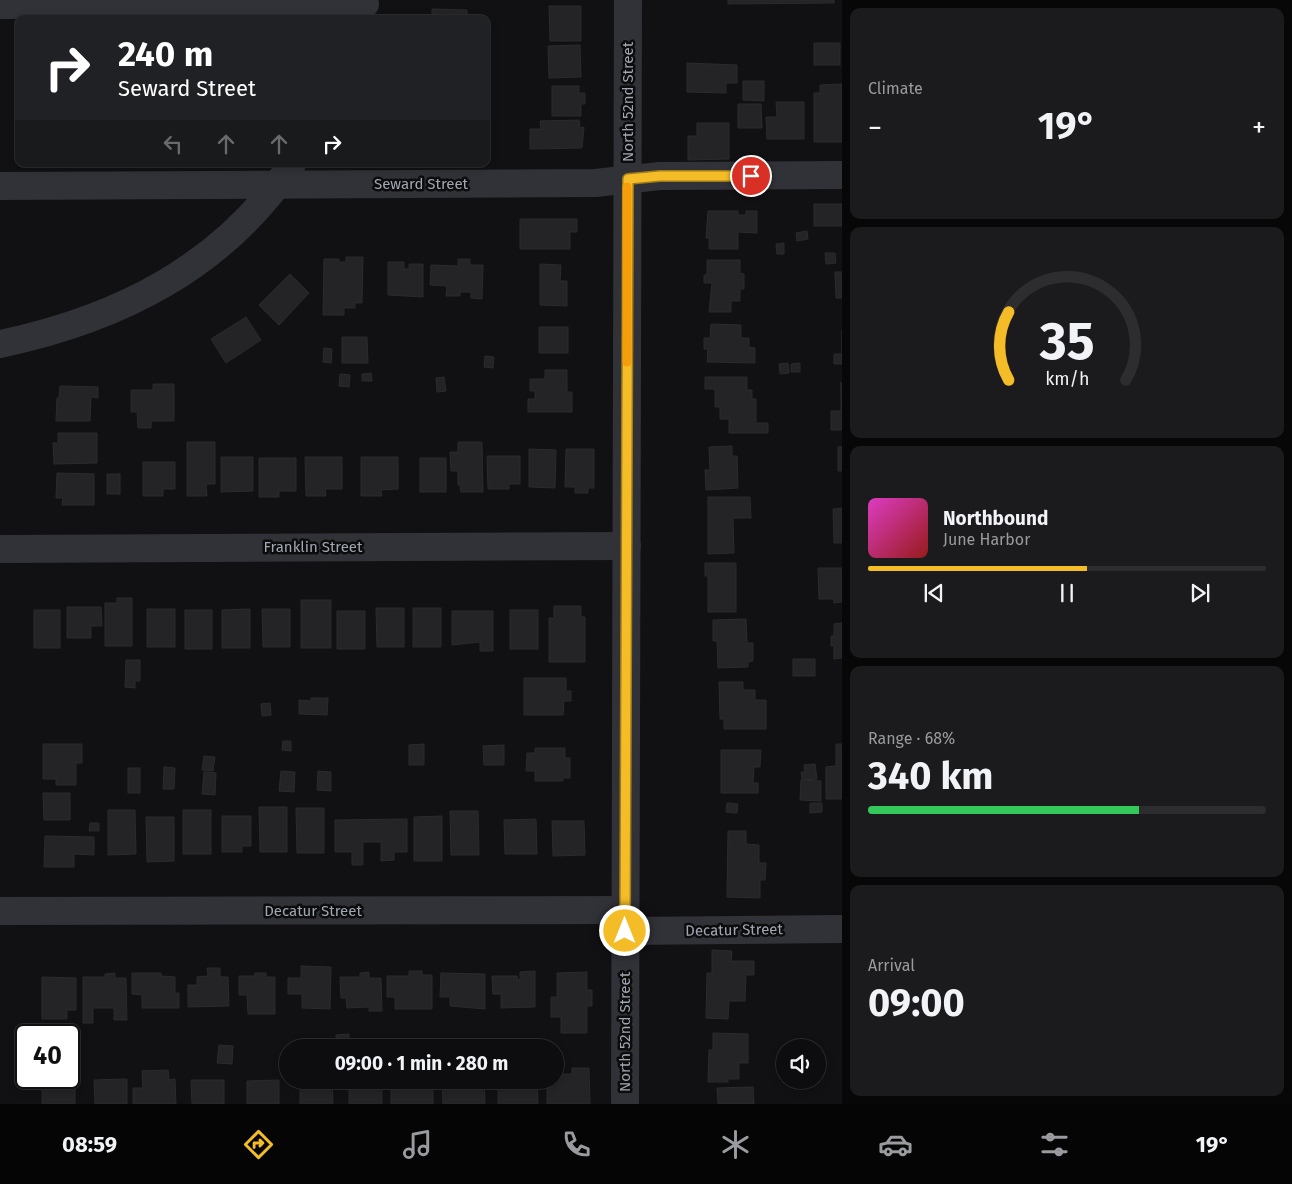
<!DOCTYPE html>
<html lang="en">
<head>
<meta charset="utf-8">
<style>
  body { margin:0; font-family:"Fira Sans",sans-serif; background:#1b1a1c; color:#f1f3f6; height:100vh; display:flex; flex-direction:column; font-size:19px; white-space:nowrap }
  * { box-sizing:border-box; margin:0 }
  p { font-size:16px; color:#9a9b9e }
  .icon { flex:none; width:28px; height:28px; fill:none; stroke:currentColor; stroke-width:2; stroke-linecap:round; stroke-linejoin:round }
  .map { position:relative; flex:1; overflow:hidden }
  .drawer { display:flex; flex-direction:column; gap:8px; padding:8px; background:#070708; width:450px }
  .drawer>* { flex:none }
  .top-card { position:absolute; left:15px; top:15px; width:475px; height:152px; border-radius:10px; box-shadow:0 2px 8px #0003,0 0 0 1px #2d2c2e; background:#202124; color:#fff; overflow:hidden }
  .controls { position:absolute; left:776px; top:1039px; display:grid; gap:10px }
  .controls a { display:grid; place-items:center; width:50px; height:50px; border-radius:50%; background:#0d0c0e; box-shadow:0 2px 8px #0003,0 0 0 1px #2d2c2e; font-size:25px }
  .speed { position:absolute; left:15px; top:1024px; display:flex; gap:10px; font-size:25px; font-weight:700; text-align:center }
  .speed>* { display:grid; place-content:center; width:65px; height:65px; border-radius:50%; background:#0d0c0e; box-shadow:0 2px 8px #0003,0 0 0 1px #2d2c2e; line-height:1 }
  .speed .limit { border:2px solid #111; border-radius:8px; background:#fff; color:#111 }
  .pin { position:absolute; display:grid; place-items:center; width:42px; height:42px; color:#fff; margin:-21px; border:2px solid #fff; border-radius:50%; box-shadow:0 1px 5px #0007 }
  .me { position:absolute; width:55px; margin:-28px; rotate:0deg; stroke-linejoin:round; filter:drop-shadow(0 0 4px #0008) }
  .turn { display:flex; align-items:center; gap:18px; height:105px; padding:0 20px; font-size:22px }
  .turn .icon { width:65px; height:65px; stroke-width:2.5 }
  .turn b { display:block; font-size:35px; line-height:42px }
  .lanes { display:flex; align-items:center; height:48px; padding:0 20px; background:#0003; justify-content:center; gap:25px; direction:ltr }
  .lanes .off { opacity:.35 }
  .big { font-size:38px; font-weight:700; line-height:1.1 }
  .drawer .widget { flex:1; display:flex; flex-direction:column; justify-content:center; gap:8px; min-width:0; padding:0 18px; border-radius:10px; background:#1b1a1c }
  .drawer .dial { align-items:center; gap:0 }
  .dial svg { height:130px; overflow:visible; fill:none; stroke:#2d2c2e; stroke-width:7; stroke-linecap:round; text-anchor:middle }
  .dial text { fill:#f1f3f6; stroke:none }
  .song { display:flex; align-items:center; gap:15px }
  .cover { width:60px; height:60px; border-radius:8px; background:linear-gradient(135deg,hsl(310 70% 55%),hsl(0 70% 35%)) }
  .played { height:5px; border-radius:2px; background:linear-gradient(90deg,#f4bd27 55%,#2d2c2e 55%) }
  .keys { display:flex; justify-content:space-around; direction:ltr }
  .heat { display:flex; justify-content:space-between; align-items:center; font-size:28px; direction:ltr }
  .charge { height:8px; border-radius:4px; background:linear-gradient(90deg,#34c759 68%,#2d2c2e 0) }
  .trip { position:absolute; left:279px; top:1039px; width:285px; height:50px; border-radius:25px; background:#0d0c0e; box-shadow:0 2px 8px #0003,0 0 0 1px #2d2c2e; font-weight:700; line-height:50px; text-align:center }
  .dock { display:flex; height:80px; justify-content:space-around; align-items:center; background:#050506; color:#9a9b9e }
  .dock .icon { width:35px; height:35px }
  .dock .current { color:#f4bd27 }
  .dock b { font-size:22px; color:#f1f3f6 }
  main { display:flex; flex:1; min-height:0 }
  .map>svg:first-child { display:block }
</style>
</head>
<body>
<main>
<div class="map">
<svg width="842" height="1104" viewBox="0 0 842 1104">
  <rect width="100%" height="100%" fill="#111012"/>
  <g fill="#242326" stroke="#2b2a2e">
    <polygon points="728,0 834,0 834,3 728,4"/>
    <polygon points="549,6 581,6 581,41 550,41"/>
    <polygon points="432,9 467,10 467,19 432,19"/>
    <rect x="814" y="43" width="26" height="22"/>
    <polygon points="580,45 581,77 549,78 548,46"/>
    <polygon points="687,63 737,65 737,83 726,83 726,93 687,92"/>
    <polygon points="743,81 764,81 764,101 743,100"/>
    <polygon points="842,84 842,142 814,142 814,93 820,93 820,85"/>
    <polygon points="552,86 579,86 579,93 585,93 585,104 581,104 581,116 552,116"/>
    <polygon points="776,102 804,102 804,139 767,139 766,117 777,117"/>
    <polygon points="738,104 761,104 762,128 738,128"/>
    <polygon points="579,120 580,128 584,127 582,148 530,149 530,129 541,129 540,121"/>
    <polygon points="697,123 729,123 729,159 688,160 688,136 697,136"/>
    <rect x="814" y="204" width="28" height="22"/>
    <polygon points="708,211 738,211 738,215 746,215 746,211 757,211 757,233 738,232 738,249 709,249 709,238 706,238"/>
    <polygon points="520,219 577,219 577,232 570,232 570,249 520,249"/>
    <polygon points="807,231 808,239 797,241 796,233"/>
    <polygon points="784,243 784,254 777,254 776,244"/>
    <polygon points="825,253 835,253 836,263 826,264"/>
    <polygon points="346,257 363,257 362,303 355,303 355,308 344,308 344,315 323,315 324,259 339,259 339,262 346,262"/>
    <polygon points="458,259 470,259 470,265 483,265 482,299 471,298 471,292 460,292 460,296 446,296 447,286 430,285 431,265 458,266"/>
    <polygon points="707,260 740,260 740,273 744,274 744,289 740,289 740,301 731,301 731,312 709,312 712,283 704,283 704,275 707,275"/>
    <polygon points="388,262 404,262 404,269 409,269 409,264 423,264 423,297 388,295"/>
    <polygon points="540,264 561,265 560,281 567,281 567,306 540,305"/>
    <polygon points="835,272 842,272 842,298 836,298"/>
    <polygon points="290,274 309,293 279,325 259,305"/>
    <polygon points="246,317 261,340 226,363 211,339"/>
    <polygon points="711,324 741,325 741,338 749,338 749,347 755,348 755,363 707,362 708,349 704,349 704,338 710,338"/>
    <rect x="539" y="327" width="29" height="26"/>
    <polygon points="842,330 842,364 834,364 834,354 842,354"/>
    <polygon points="342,337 367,337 368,363 342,363"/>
    <polygon points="324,348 332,349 331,363 323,362"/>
    <polygon points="485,356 494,357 493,368 484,367"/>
    <polygon points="788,363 789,373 780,374 779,364"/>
    <polygon points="800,363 800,372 791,372 791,364"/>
    <polygon points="545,370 567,370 567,392 572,392 572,412 528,412 528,399 535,399 535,391 530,391 530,379 545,379"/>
    <polygon points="371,373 372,381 362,381 362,374"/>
    <polygon points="340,374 350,375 349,387 339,386"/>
    <polygon points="444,377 446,391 437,392 436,378"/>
    <polygon points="705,377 747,377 747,390 752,390 752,399 756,399 756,423 768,423 768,433 729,433 729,419 720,419 720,407 715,407 715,389 705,389"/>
    <polygon points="841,382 842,430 831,430 831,411 841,411"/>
    <polygon points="153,384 174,384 174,421 151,421 151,428 138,428 137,412 131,412 131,390 153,390"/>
    <polygon points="60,386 98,387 98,398 91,397 90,421 56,421 57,398 59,398"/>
    <polygon points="58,433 97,433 97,463 54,464 53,443 58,443"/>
    <polygon points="187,442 215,442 215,484 206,484 207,496 187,496"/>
    <polygon points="458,442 482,442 483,492 461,492 460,485 458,485 458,471 451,471 450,452 458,452"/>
    <polygon points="732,446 732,456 737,456 738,488 706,490 705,470 710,470 709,447"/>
    <rect x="838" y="447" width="4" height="24"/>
    <polygon points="529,449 556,450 555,488 529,487"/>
    <polygon points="566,449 594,449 594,488 588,488 588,493 575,493 575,487 565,487"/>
    <polygon points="487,456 520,456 520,484 509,484 509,489 488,489"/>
    <polygon points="221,457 253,457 253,491 221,492"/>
    <polygon points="305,457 342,457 342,489 325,489 326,496 306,496"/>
    <polygon points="361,457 398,457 398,489 381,490 382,496 361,496"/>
    <polygon points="259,458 296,458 296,491 279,491 279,497 259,497"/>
    <rect x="420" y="458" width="26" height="34"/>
    <polygon points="143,462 175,462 175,489 163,489 163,496 143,496"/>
    <polygon points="57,473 94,474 94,505 62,505 63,498 56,498"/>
    <rect x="107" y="474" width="13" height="20"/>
    <polygon points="708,497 750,497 751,518 733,518 734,553 708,554"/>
    <polygon points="842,508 842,543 834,543 833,509"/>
    <polygon points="705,563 736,563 736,612 708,612 708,576 705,576"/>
    <polygon points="818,568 842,568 842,602 834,603 834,599 819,599"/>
    <polygon points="117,598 132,598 132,646 105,646 105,603 117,603"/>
    <rect x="301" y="600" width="30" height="48"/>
    <polygon points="554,606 581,606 581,617 585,617 585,662 549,662 549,618 554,618"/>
    <polygon points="67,607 101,607 102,626 91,626 91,638 67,638"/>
    <polygon points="376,608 404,608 404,647 377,647"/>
    <rect x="413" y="608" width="28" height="39"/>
    <rect x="147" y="609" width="28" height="38"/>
    <polygon points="250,609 250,648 222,648 222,610"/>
    <polygon points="262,609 290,609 290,647 263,647"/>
    <rect x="34" y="610" width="26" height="38"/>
    <rect x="185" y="610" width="27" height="39"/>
    <rect x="510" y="610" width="28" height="39"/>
    <rect x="337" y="611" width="28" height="38"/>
    <polygon points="452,611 493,611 493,651 480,651 480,642 452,645"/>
    <polygon points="746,619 747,643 753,643 753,661 748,662 748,667 718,668 717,641 713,641 713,620"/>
    <polygon points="842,623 842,658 834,659 834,646 831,646 831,636 834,636 834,624"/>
    <rect x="793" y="659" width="22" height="17"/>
    <polygon points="126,660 140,660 140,681 135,681 135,688 125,687"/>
    <polygon points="524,678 566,678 566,691 571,691 571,701 564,701 563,715 524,715"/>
    <polygon points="719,682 743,682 743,690 755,690 755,700 766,700 766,729 724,729 724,719 720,719"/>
    <polygon points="311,698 328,698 327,715 299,714 299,700 311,701"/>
    <polygon points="270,703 271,715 262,716 261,704"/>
    <polygon points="283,741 291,741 291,751 282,750"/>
    <polygon points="43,744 82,744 82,763 76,763 76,785 56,785 56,779 43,779"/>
    <polygon points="424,744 424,765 409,765 409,745"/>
    <polygon points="836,744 842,744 842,799 826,799 826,767 836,766"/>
    <polygon points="504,745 504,765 484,765 483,746"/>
    <polygon points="535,748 565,748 565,758 570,758 570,778 563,778 563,781 535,781 535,771 526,771 527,753 535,753"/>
    <polygon points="721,750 761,750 760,767 754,767 753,783 758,783 758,793 721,793"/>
    <polygon points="204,756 215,757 213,771 202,770"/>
    <polygon points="815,764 817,779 802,780 801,772 805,772 804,765"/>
    <polygon points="164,767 175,768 174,789 163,789"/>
    <rect x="128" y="768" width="12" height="25"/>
    <polygon points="281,771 295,772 294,792 279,791"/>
    <polygon points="318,771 331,772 331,791 317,790"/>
    <polygon points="204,772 216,773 215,795 202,794"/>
    <polygon points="801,780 821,781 821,801 800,800"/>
    <polygon points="43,793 70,793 70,820 44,820"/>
    <polygon points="727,803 738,804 737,813 726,812"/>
    <polygon points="810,803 822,803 822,812 810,813"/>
    <polygon points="259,807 287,807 287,852 260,852"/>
    <polygon points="296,808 324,808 324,853 297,853"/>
    <polygon points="108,810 135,810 136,854 108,855"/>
    <rect x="183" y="810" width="28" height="44"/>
    <polygon points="450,811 478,811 479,855 451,855"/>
    <polygon points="222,816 251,816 251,846 242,846 242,852 222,852"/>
    <polygon points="442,816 442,861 414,861 414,817"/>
    <polygon points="146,817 174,817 174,861 147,862"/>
    <polygon points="407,819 407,852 394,852 394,860 381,861 381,842 363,842 363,865 352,865 352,852 335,852 335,820"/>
    <polygon points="536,819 537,854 505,854 504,820"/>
    <polygon points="552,821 584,821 585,855 553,856"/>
    <polygon points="90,823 99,823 99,831 89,831"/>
    <polygon points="728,831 746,831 746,844 759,845 759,863 766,863 765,880 760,880 760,898 727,897"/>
    <polygon points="45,836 94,837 94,855 74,854 74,867 44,867"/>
    <polygon points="712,950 732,951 731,961 754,961 754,975 746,975 745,1001 729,1001 728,1019 706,1018 707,973 712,973"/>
    <polygon points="301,966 331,967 330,1009 302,1008 302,994 288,994 288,978 301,978"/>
    <polygon points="207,968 220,968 220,977 228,977 229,1006 188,1007 188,985 197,985 197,977 208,976"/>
    <polygon points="409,971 422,971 422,975 432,975 432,1009 395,1009 395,997 387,997 387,976 409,976"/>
    <polygon points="535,971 535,1007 501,1008 501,994 493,994 492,976 517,976 518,980 520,980 520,972"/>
    <polygon points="369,972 369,978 381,978 382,1011 369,1011 369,1007 347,1008 346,998 341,998 340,977 360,977 360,973"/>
    <polygon points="587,972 587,990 592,990 592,1006 587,1006 587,1033 561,1033 561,1017 551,1017 551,997 557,997 557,973"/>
    <polygon points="115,973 115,978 126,978 127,1020 114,1020 114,1008 93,1008 93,1023 83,1023 83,977 105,977 105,974"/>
    <polygon points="132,973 161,973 161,976 175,977 175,993 179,993 179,1008 142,1008 142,995 132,994"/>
    <polygon points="255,973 266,973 266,977 275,977 275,1014 248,1014 247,995 239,995 239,976 255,976"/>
    <polygon points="441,973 485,974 485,1009 450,1006 450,997 440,997"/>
    <polygon points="42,977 76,978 76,1010 67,1010 67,1019 42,1019"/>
    <polygon points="713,1033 748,1034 748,1063 739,1063 739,1079 728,1079 728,1082 708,1082 709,1050 713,1050"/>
    <polygon points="349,1034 349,1043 336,1044 336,1035"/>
    <polygon points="219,1045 233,1046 232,1064 217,1063"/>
    <polygon points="572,1068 589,1068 590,1104 547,1104 547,1080 555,1080 555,1074 572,1074"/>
    <polygon points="168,1070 169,1080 175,1079 176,1104 133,1104 133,1088 143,1088 142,1071"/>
    <polygon points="127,1079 127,1104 95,1104 94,1080"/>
    <rect x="42" y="1080" width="33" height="24"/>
    <polygon points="191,1080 224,1080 224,1104 192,1104"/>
    <polygon points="279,1080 279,1104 247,1104 247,1081"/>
    <polygon points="300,1080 332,1080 333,1104 300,1104"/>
    <rect x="349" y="1080" width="33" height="24"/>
    <polygon points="398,1080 433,1080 433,1104 391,1104 391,1090 398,1090"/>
    <polygon points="442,1080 484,1080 485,1104 443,1104"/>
    <polygon points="498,1080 537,1080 538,1104 498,1104"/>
    <polygon points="753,1087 754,1104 718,1104 717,1088"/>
  </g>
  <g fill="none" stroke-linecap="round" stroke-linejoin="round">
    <g stroke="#313237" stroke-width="28">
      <polyline points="0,5 365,4"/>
      <polyline points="0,186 595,183 660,176 842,175"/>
      <path d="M0 344C119 319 223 267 292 164"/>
      <polyline points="0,549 627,546"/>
      <polyline points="0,911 625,910"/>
      <polyline points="625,931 842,929"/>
      <polyline points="625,1104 628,0"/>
    </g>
  </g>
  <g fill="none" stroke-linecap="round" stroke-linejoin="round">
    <defs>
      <polyline id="route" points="625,931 628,179 660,176 751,176"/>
    </defs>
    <use href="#route" stroke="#9f7b19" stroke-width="12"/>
    <use href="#route" stroke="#f4bd27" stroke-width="9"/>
    <polyline stroke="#f59e0b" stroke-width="9" points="627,362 627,187"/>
  </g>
  <g text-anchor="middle" stroke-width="5" stroke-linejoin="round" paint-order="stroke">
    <g font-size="15" fill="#a1a6b3" stroke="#0c0c0d">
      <text transform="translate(628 102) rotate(-90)" y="5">North 52nd Street</text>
      <text x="421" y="189">Seward Street</text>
      <text x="313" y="552">Franklin Street</text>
      <text x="313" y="916">Decatur Street</text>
      <text transform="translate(734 930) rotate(-1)" y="5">Decatur Street</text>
      <text transform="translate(625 1032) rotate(-90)" y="5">North 52nd Street</text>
    </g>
  </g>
</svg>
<div class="controls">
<a><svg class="icon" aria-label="sound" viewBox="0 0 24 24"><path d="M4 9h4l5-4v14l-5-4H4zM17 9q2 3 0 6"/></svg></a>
</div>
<div class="speed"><div class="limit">40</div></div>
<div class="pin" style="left:751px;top:176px;background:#d93025"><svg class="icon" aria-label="arrive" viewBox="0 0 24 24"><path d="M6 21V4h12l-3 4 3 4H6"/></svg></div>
<svg class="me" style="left:625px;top:931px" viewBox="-20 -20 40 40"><circle r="17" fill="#f4bd27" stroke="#fff" stroke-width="3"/><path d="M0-11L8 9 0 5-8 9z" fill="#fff"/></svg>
<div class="trip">09:00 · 1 min · 280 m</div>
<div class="top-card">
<div class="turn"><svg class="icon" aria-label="right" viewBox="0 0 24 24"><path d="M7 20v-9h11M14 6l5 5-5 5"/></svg><div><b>240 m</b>Seward Street</div></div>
<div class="lanes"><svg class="icon off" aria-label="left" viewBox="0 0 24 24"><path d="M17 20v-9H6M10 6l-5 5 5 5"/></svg><svg class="icon off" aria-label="ahead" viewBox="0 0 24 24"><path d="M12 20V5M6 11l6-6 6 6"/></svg><svg class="icon off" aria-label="ahead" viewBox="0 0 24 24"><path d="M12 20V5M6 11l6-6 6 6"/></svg><svg class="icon" aria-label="right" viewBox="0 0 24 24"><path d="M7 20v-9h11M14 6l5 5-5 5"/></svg></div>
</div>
</div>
<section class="drawer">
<div class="widget"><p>Climate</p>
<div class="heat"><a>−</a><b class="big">19°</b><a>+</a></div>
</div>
<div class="widget dial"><svg viewBox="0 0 100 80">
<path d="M14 69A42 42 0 1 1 86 69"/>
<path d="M14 69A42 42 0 0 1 14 27" stroke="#f4bd27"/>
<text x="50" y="56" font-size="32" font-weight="700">35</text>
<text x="50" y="72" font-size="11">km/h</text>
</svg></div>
<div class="widget">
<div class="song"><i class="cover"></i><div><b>Northbound</b><p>June Harbor</p></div></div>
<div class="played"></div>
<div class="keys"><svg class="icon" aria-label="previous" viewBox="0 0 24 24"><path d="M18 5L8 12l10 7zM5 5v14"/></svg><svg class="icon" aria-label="pause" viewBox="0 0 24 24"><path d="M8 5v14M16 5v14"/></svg><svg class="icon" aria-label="next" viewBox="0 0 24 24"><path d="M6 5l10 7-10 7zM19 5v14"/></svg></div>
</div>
<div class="widget"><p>Range · 68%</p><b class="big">340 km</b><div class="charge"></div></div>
<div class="widget"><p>Arrival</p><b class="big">09:00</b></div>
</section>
</main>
<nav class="dock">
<b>08:59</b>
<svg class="icon current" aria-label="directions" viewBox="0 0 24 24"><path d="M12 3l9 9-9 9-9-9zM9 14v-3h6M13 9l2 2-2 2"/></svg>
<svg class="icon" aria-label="music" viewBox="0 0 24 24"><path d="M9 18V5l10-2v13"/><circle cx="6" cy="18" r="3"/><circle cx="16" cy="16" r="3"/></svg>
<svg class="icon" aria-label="phone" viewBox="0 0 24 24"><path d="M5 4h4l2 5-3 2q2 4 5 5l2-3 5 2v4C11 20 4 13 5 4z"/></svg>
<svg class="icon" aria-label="climate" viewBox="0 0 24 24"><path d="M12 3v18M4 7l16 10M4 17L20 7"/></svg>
<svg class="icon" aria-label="car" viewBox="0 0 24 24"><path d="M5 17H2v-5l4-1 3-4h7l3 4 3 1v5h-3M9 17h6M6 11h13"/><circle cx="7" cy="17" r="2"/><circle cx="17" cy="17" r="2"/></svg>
<svg class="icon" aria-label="filters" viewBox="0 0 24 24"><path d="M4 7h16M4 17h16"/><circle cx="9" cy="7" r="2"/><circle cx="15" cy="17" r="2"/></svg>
<b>19°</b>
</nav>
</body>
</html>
